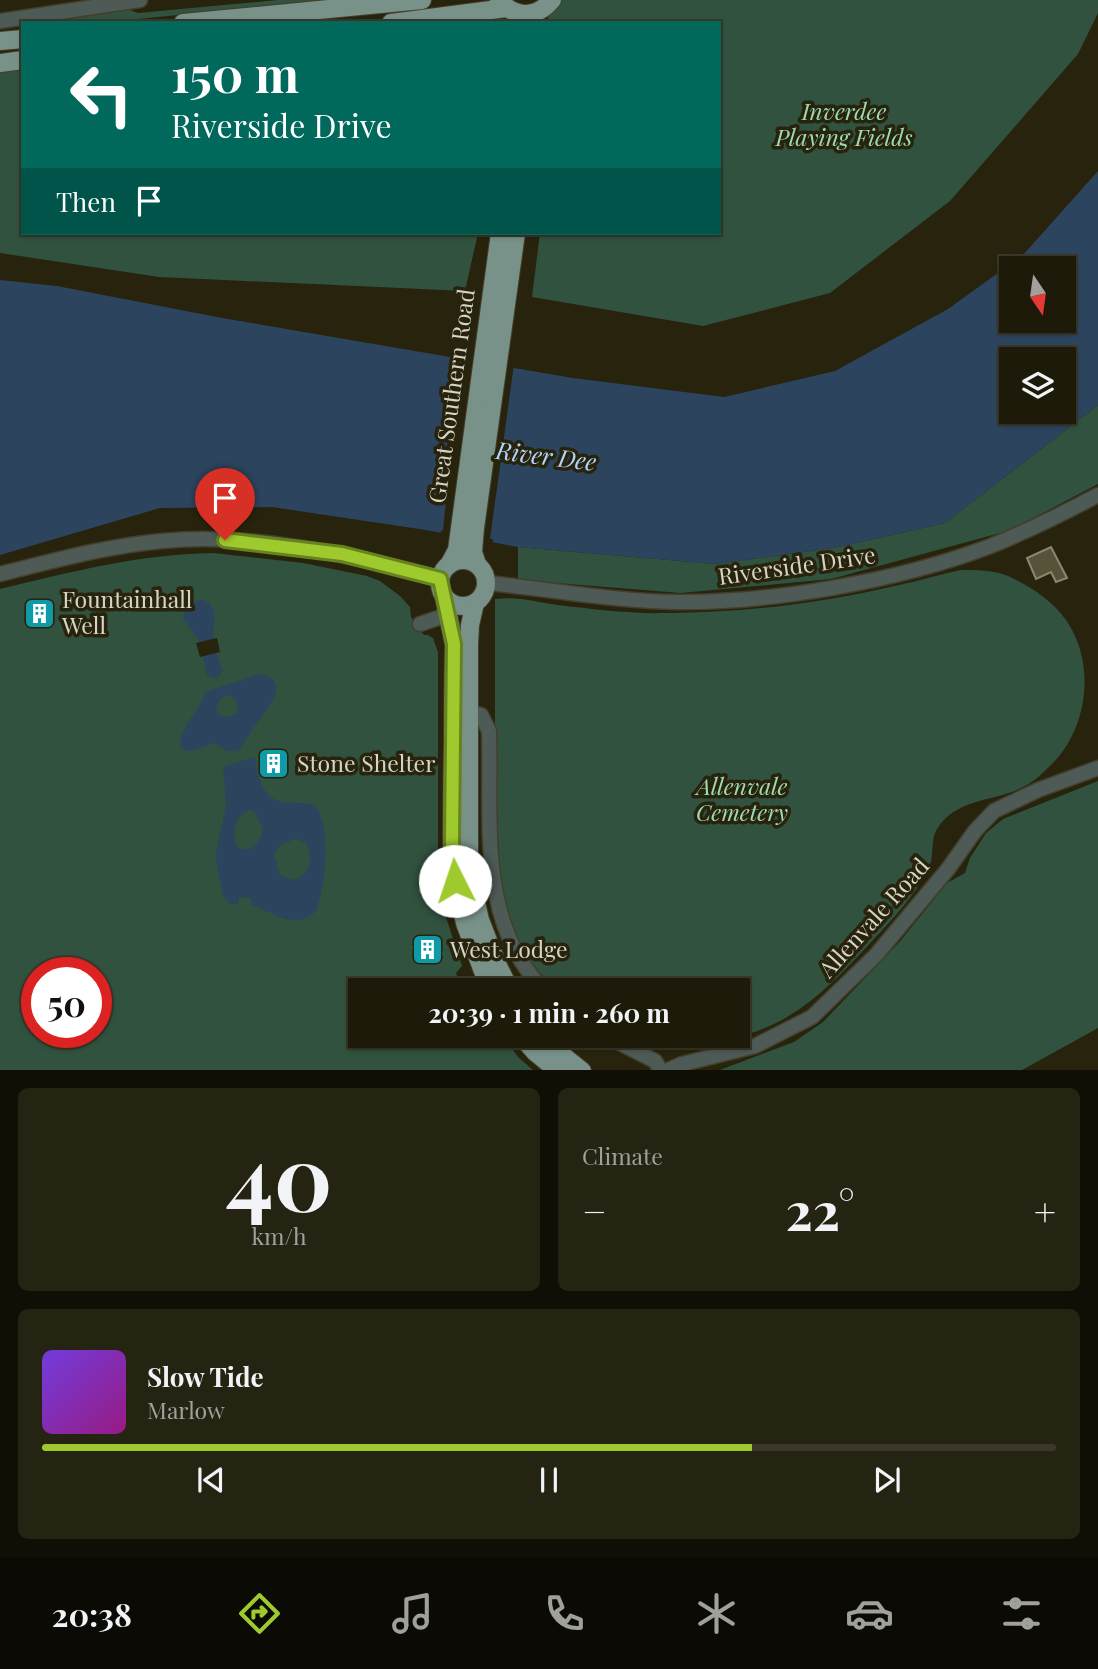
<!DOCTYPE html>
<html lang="en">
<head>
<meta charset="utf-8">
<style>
  body { margin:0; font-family:"Playfair Display",serif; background:#252312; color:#f1f3f6; height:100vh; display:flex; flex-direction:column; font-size:26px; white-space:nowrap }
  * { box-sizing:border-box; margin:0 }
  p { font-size:23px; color:#a0a19c }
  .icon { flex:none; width:38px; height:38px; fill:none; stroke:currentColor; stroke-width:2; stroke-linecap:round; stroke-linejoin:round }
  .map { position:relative; height:1070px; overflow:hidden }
  .panel { display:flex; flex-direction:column; gap:18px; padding:18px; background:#100e05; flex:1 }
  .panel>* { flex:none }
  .banner { position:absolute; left:21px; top:21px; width:700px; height:214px; border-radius:0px; box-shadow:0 2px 5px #0004,0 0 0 2px #3b382a; background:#00695c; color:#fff; overflow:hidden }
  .needle { width:46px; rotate:167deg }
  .tools { position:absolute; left:999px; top:256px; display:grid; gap:14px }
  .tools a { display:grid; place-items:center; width:77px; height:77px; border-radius:0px; background:#1d1a09; box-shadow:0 2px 5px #0004,0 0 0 2px #3b382a; font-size:35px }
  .speed { position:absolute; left:21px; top:957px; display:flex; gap:14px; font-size:35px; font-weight:700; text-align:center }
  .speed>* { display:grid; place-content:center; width:91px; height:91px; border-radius:50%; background:#1d1a09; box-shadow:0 2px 5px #0004,0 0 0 2px #3b382a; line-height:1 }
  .speed .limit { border:10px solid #d22; background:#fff; color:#111 }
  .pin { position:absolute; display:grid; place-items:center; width:60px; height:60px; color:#fff; margin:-72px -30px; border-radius:50% 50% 50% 0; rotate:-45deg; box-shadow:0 0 7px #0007 }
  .pin .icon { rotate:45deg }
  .me { position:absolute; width:77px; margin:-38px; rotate:356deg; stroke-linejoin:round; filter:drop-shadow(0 0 5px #0008) }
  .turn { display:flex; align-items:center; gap:24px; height:147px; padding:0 35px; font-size:32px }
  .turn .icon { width:91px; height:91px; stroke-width:2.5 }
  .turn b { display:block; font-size:49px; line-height:60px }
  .then { display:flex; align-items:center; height:66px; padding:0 35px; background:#0003; gap:14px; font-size:26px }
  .big { font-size:52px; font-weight:700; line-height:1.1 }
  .panel .card { flex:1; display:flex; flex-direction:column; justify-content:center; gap:10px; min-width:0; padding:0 24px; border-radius:10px; background:#252312 }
  .panel .dial { align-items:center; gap:0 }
  .dial b { font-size:91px; line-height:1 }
  .song { display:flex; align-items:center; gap:21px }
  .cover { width:84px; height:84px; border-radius:10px; background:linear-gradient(135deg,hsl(260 70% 55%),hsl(310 70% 35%)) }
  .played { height:7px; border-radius:4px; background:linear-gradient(90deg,#9fca2d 70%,#3b382a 70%) }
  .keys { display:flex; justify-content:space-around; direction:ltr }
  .heat { display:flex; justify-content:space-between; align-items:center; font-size:38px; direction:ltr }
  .panel .tiles { flex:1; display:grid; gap:18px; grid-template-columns:1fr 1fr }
  .card:last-child { grid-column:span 2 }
  .trip { position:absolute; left:348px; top:978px; width:402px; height:70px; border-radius:0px; background:#1d1a09; box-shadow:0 2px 5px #0004,0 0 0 2px #3b382a; font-weight:700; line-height:70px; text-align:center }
  .tab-bar { display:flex; height:112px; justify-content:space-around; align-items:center; background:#0c0a04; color:#a0a19c }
  .tab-bar .icon { width:49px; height:49px }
  .tab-bar .current { color:#9fca2d }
  .tab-bar b { font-size:32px; color:#f1f3f6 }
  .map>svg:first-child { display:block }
</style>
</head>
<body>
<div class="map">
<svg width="1098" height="1071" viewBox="0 0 1098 1071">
  <rect width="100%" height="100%" fill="#27230c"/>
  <g fill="#31523f" fill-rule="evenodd">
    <polygon points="278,0 330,0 98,23 46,23 46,20 125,8 138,13"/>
    <polygon points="552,0 1098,0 1098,13 1078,54 950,201 830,293 703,326 532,297 540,233 719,233 719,23 547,23"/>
    <polygon points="23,60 23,233 478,233 465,291 159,277 0,253 0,63"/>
    <polygon points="1098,405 1098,484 1011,530 831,579 681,593 518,580 518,547 715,564 833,548 945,523"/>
    <path d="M213 553 303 563 367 576 380 581 400 596 410 607 411 617 424 635H428L433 638 438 652V876L440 899 462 966 456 973 463 990H360V1036H503L518 1057 533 1070H0V589C71 572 140 554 213 553ZM37 973H96V1032H37Z"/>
    <path d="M961 570C976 570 994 570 1008 576 1029 585 1053 601 1066 620 1096 663 1088 726 1054 762 1044 772 1033 783 1021 788 992 802 956 798 937 829 930 840 935 858 928 870 914 896 893 919 873 940 821 997 778 1040 696 1042 672 1043 658 1043 634 1036H738V990H555L527 958 512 930 495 872V599C517 596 536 602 558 605 593 609 630 614 665 613 744 613 822 603 899 585 920 581 940 574 961 570Z"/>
    <polygon points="1098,781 1098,1028 1022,1070 720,1070 794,1042 823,1022 901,940 947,883 965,873 970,858 986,833 1003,819"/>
  </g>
  <g fill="#2d445f" fill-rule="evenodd">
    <path d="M1098 171V405L945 523 833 548 715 564 518 547 426 530 272 507 160 508 0 555V280L57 286 222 318 573 378 724 397 835 371 948 309 1023 255ZM1012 268H1064V320H1012ZM1012 359H1064V411H1012Z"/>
    <path d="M204 600C222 609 211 627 214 643 216 653 219 662 223 671L217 677 216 682 215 677 207 676 200 642 183 619C184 606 191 600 204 600Z"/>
    <path d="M260 674C295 682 265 711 254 727 248 735 246 743 238 750L240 757 237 751H227L215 743 191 751 181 749C176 729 201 711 205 692ZM228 695C237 699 240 705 236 714L228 717 220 715 216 709 221 698Z"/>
    <path d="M255 757C258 775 262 799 283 802 293 804 302 802 312 804 334 819 325 889 316 911 294 932 275 912 251 905V898L239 897 238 904H230L223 895 215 856 226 806 223 767ZM250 810 255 812 263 829C261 843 249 857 236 845 233 832 235 814 250 810ZM295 839 306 843C314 858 310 875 293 880L280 875 274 855 280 845Z"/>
  </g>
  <g fill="#27230c">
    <polygon points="466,356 514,364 490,539 493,539 492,546 440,536 441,531 443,530 450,461 452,460 462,384 460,379 463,378"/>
    <polygon points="217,638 220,652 200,657 196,643"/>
  </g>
  <g fill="#57533a" stroke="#8c886e" stroke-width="2">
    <polygon points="1051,547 1067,578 1056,582 1051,572 1036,579 1027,558"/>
    <polygon points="437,938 442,954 418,963 413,947 419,945 418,942"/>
  </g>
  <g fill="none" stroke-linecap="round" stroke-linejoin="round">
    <defs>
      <g id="minor">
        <polyline points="0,21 140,0"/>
        <path d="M0 574C53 561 107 546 162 541 256 532 350 556 440 578"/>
        <path d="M487 583C550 589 612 601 676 602 773 603 897 581 988 547 1026 532 1062 514 1098 495"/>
        <polyline points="420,624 447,615"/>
        <path d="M469 712 481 715 489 731C492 820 476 921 544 990"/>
        <polyline points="606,1036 655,1061 661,1071"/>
        <polyline points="666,1071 682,1064 755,1046 812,1017 876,955 948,869 975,831 994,811 1038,790 1098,768"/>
      </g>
      <g id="major">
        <path d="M499 0C514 18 536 19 552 0"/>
        <polyline points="183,23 422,0"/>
        <polyline points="391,23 506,8"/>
        <polyline points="0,41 23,39"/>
        <polyline points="0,63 23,60"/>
        <circle cx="463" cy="583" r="23"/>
        <polyline points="477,564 473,552 475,528 516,233"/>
        <polyline points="449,565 457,550 500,233"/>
        <polyline points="444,596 454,644 452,842 455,881 465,923 484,974 492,990"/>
        <polyline points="475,603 470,625 469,644 469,871 480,920 498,966 510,990"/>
        <polyline points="521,1036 535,1052 558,1071"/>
        <polyline points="542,1036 551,1046 582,1071"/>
      </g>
    </defs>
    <use href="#minor" stroke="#433f2a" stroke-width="17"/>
    <use href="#major" stroke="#433f2a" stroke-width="20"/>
    <use href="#minor" stroke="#4e5a56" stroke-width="14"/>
    <use href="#major" stroke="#789289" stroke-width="18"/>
  </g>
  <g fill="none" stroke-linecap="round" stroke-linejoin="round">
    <defs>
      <polyline id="route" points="225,540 342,554 440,579 454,644 452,842 455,881"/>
    </defs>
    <use href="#route" stroke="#67831d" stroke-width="18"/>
    <use href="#route" stroke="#9fca2d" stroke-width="12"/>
  </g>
  <defs>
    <symbol id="building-square" viewBox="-11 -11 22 22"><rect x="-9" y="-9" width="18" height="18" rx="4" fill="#0f9aa8" stroke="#27230c"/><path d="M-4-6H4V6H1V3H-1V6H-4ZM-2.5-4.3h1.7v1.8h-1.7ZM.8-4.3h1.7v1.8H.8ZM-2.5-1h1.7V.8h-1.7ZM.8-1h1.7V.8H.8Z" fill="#fff"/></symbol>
  </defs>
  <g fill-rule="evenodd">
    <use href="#building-square" x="22" y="596" width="35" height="35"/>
    <use href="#building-square" x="256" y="746" width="35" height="35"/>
    <use href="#building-square" x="410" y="932" width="35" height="35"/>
  </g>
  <g text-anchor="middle" stroke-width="7" stroke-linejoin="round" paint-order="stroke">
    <g font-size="23" font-style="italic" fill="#9cdbb4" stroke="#27230c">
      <text x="844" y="120">Inverdee<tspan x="844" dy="26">Playing Fields</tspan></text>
      <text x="742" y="795">Allenvale<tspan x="742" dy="26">Cemetery</tspan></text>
    </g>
    <g font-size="23" fill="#d6d4c6" stroke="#27230c">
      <text transform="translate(452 396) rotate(-82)" y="8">Great Southern Road</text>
      <text transform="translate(797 566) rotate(-8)" y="8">Riverside Drive</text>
      <text transform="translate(874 918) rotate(-48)" y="8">Allenvale Road</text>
    </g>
    <g font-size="23" fill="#d6d4c6" stroke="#27230c" text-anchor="start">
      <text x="62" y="608">Fountainhall<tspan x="62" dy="26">Well</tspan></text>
      <text x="297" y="772">Stone Shelter</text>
      <text x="450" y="958">West Lodge</text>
    </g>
    <g font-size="24" font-style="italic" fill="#b2d4fd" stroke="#27230c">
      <text transform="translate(546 457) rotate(7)" y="8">River Dee</text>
    </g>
  </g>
</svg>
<div class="tools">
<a><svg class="needle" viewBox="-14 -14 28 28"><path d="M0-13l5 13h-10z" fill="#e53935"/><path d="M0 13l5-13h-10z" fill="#a0a19c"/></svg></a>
<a><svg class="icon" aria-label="layers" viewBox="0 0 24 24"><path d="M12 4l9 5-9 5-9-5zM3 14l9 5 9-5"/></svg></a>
</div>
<div class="speed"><div class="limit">50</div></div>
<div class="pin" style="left:225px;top:540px;background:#d93025"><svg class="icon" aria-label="arrive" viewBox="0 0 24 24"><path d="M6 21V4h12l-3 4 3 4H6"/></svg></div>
<svg class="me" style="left:455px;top:881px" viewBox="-20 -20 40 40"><circle r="19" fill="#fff"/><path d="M0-13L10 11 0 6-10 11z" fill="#9fca2d"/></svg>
<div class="trip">20:39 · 1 min · 260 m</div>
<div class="banner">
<div class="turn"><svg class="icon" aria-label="left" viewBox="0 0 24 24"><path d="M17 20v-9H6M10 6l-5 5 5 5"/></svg><div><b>150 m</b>Riverside Drive</div></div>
<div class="then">Then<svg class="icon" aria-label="arrive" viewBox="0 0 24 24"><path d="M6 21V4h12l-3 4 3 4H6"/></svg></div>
</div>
</div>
<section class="panel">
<div class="tiles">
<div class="card dial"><b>40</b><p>km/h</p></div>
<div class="card"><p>Climate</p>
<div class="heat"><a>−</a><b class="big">22°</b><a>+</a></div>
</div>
<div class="card">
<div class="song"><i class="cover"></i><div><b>Slow Tide</b><p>Marlow</p></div></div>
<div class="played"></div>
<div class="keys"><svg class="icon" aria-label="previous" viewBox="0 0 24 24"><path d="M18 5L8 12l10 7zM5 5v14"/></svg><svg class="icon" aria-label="pause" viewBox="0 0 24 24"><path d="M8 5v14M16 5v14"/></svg><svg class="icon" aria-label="next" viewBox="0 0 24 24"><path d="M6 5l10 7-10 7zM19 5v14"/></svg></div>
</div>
</div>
</section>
<nav class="tab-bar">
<b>20:38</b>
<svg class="icon current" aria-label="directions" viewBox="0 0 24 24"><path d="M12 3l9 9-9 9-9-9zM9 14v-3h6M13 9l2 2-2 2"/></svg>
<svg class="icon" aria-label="music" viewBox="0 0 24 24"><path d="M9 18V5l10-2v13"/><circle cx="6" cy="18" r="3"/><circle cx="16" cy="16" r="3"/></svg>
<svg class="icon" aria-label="phone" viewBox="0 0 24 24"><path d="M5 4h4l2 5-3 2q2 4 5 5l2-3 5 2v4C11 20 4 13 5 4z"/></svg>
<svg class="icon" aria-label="climate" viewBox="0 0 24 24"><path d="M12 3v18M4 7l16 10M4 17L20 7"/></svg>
<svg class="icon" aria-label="car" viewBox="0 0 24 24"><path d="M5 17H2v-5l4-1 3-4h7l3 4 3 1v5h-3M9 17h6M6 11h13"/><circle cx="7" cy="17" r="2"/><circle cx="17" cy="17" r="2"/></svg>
<svg class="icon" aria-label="filters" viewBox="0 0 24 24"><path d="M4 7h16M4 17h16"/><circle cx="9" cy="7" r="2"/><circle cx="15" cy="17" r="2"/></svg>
</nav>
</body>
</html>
